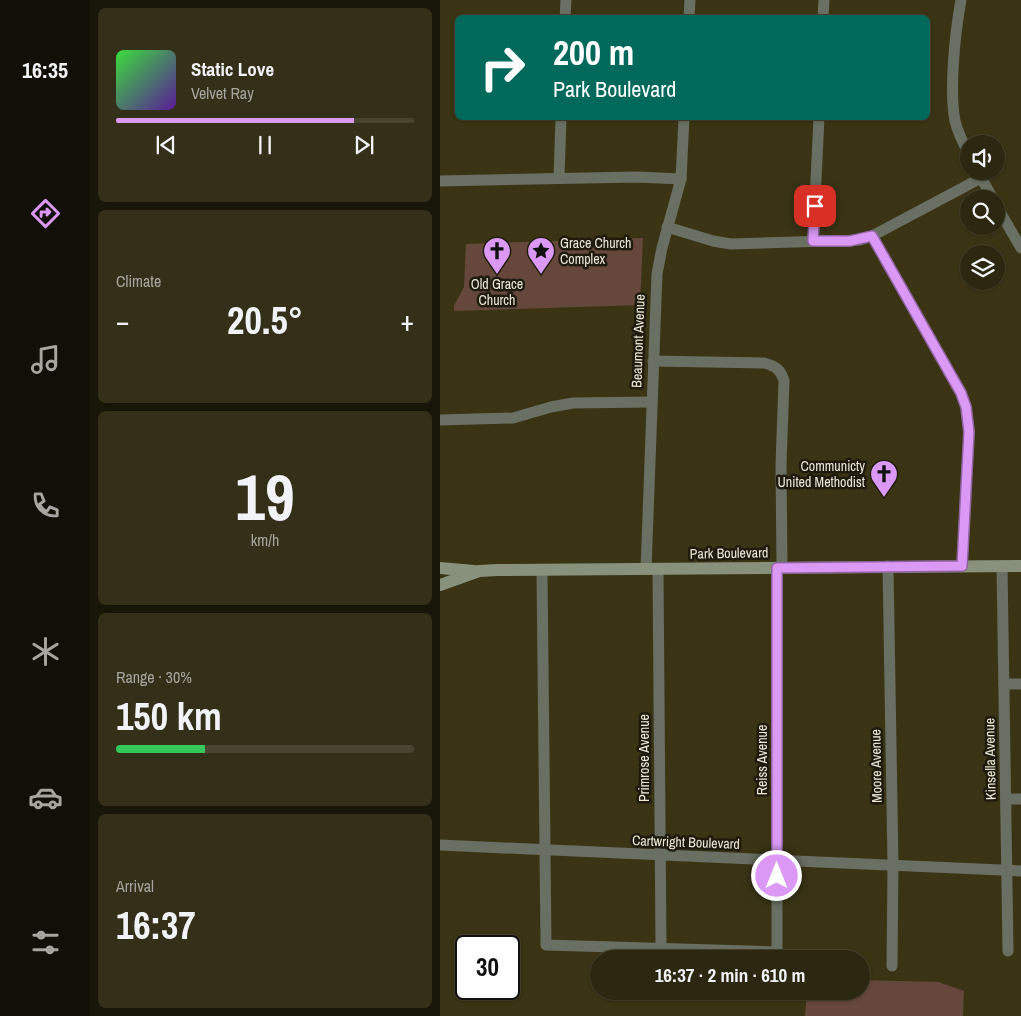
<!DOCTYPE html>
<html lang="en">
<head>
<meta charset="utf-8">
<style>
  body { margin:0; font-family:"Archivo Narrow",sans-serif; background:#342f19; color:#f1f3f6; height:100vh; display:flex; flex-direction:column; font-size:19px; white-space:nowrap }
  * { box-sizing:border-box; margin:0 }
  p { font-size:16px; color:#a6a59f }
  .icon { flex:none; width:28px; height:28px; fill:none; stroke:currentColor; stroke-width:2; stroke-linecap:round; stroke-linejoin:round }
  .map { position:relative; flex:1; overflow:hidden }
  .details { display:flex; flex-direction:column; gap:8px; padding:8px; background:#181509; width:350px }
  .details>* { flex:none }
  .hud { position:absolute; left:15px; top:15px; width:475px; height:105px; border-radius:8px; box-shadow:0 1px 4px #0004,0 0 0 1px #484430; background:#00695c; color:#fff; overflow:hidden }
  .buttons { position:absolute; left:520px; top:135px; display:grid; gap:10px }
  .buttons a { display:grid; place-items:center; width:45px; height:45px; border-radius:50%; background:#2c2710; box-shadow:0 1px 4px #0004,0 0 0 1px #484430; font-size:25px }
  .speed { position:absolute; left:15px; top:935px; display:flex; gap:10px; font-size:25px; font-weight:700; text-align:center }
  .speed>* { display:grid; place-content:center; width:65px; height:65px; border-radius:50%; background:#2c2710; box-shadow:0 1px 4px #0004,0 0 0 1px #484430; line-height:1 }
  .speed .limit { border:2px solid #111; border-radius:8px; background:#fff; color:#111 }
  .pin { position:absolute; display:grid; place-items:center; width:42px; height:42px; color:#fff; margin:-21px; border-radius:10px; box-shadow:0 2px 8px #0006 }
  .me { position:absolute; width:55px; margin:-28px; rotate:0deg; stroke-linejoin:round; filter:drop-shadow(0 0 4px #0008) }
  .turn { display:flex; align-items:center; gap:18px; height:105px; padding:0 15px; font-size:22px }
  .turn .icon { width:65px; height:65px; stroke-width:2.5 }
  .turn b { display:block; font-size:35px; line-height:42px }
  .big { font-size:38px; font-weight:700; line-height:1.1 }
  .details .card { flex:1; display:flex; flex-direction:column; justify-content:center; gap:8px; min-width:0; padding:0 18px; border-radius:8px; background:#342f19 }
  .details .dial { align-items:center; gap:0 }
  .dial b { font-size:65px; line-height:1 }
  .song { display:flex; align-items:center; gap:15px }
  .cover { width:60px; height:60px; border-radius:8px; background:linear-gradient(135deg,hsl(120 70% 55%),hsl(270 70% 35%)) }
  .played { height:5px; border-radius:2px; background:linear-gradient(90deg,#db99f5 80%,#484430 80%) }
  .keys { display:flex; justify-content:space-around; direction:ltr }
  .heat { display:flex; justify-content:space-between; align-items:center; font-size:28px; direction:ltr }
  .charge { height:8px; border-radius:4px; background:linear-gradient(90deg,#34c759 30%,#484430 0) }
  .trip { position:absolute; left:150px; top:950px; width:280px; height:50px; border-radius:25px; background:#2c2710; box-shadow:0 1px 4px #0004,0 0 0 1px #484430; font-weight:700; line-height:50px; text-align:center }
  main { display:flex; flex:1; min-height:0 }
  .tabs { display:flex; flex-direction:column; width:90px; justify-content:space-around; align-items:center; background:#121006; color:#a6a59f }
  .tabs .icon { width:35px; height:35px }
  .tabs .active { color:#db99f5 }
  .tabs b { font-size:22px; color:#f1f3f6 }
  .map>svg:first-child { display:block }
</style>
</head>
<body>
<main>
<nav class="tabs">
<b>16:35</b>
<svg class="icon active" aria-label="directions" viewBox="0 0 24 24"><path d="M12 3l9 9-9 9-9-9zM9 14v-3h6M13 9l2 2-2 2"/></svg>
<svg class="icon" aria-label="music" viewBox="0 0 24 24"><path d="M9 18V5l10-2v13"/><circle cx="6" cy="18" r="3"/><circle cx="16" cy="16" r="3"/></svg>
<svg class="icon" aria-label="phone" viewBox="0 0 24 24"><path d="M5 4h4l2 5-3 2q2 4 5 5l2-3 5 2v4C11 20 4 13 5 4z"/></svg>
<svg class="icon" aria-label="climate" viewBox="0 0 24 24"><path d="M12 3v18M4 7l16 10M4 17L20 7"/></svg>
<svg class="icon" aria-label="car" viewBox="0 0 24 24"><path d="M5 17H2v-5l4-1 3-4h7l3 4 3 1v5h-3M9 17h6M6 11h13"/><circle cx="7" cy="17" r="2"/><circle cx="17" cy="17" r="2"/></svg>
<svg class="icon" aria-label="filters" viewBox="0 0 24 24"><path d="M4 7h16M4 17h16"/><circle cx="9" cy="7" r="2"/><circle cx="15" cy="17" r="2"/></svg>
</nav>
<section class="details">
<div class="card">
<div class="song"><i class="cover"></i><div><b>Static Love</b><p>Velvet Ray</p></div></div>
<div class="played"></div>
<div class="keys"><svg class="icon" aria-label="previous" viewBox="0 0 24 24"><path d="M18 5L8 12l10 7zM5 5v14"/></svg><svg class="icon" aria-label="pause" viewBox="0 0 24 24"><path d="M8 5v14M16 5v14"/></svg><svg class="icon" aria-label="next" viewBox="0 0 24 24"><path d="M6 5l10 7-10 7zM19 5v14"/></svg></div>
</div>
<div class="card"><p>Climate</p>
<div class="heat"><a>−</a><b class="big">20.5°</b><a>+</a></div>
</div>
<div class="card dial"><b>19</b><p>km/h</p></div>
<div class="card"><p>Range · 30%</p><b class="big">150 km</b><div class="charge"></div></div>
<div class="card"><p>Arrival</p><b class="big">16:37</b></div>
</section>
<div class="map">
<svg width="581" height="1016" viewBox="0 0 581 1016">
  <rect width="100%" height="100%" fill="#3a3415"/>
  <g fill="#65473c">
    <polygon points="203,238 200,305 14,311 14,306 24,287 26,244"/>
    <polygon points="421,980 498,982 524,991 523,1016 365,1016 367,991 421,991"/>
  </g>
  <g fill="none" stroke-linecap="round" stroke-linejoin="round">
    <g stroke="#696f62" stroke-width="11">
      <path d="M521 0C515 33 509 89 515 121 518 133 523 143 529 154"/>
      <polyline points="125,18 126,0"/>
      <polyline points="249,18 250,0"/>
      <polyline points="383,18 384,0"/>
      <polyline points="538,172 553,199"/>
      <polyline points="119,178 121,118"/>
      <polyline points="0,181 197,177 241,179"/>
      <polyline points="556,205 581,248"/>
      <polyline points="227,227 273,241 291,244 420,240 432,236 541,178"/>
      <polyline points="432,236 521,393 526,407 529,432 522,566"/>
      <polyline points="373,241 379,118"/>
      <path d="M213 361 324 363C336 366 341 370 344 381L341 465 342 567"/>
      <polyline points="0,420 73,418 111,407 133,403 211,402"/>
      <polyline points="448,566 453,864 452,966"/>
      <polyline points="562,566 568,951"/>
      <polyline points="206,569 217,274 222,248 241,179 244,118"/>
      <polyline points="218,569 221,947"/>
      <polyline points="102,571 106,945 337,952 337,568"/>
      <polyline points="564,684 581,684"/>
      <polyline points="566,799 581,799"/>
      <polyline points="0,845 581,871"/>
    </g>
    <g stroke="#87917b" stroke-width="12">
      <polyline points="0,568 34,571"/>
      <polyline points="0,585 39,571 58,570 581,566"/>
    </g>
  </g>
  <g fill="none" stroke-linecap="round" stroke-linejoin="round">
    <defs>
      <polyline id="route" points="337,876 337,568 522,566 529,432 526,407 521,393 432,236 410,241 373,241 375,206"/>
    </defs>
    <use href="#route" stroke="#8e639f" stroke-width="12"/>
    <use href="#route" stroke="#db99f5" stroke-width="9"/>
  </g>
  <defs>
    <symbol id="church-pin" viewBox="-11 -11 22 30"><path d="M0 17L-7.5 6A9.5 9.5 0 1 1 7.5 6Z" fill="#db99f5" stroke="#1e1b0e"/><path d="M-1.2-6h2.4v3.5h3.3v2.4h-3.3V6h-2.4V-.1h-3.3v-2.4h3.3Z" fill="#111"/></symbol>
    <symbol id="sight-pin" viewBox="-11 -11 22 30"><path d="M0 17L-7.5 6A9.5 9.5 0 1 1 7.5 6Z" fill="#db99f5" stroke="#1e1b0e"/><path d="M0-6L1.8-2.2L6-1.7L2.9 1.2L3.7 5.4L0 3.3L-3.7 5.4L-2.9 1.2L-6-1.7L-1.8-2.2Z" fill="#111"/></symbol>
  </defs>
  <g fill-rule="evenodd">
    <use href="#church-pin" x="41" y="235" width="32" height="43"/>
    <use href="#sight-pin" x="85" y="235" width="32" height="43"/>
    <use href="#church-pin" x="428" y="458" width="32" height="43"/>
  </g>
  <g text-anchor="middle" stroke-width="5" stroke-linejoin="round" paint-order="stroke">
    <g font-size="14" fill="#ebe8d6" stroke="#1e1b0e" text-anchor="start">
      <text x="120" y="248">Grace Church<tspan x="120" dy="16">Complex</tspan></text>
      <text x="57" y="289" text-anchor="middle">Old Grace<tspan x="57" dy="16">Church</tspan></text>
      <text x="425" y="471" text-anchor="end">Communicty<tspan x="425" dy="16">United Methodist</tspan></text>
    </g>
    <g font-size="14" fill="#ebe8d6" stroke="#1e1b0e">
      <text transform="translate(198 341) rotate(-88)" y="5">Beaumont Avenue</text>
      <text transform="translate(289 553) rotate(-1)" y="5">Park Boulevard</text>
      <text transform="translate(204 758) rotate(-90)" y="5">Primrose Avenue</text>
      <text transform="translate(550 759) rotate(-91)" y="5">Kinsella Avenue</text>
      <text transform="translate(322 760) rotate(-90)" y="5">Reiss Avenue</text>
      <text transform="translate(436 766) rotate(-91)" y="5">Moore Avenue</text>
      <text transform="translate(246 842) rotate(2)" y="5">Cartwright Boulevard</text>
    </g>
  </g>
</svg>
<div class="buttons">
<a><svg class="icon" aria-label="sound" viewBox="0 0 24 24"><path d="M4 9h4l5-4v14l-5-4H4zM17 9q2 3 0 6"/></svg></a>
<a><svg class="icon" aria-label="search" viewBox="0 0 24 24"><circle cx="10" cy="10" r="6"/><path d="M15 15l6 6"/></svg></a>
<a><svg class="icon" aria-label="layers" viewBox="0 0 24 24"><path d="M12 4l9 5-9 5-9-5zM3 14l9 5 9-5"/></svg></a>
</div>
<div class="speed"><div class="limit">30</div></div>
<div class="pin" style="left:375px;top:206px;background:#d93025"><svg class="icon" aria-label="arrive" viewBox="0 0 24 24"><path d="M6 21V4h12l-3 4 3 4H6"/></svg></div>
<svg class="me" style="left:337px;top:876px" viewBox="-20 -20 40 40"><circle r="17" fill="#db99f5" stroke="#fff" stroke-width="3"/><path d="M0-11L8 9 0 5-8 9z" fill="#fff"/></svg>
<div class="trip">16:37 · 2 min · 610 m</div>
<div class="hud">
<div class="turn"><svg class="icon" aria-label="right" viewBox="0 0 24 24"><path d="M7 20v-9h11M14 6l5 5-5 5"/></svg><div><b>200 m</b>Park Boulevard</div></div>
</div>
</div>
</main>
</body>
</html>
